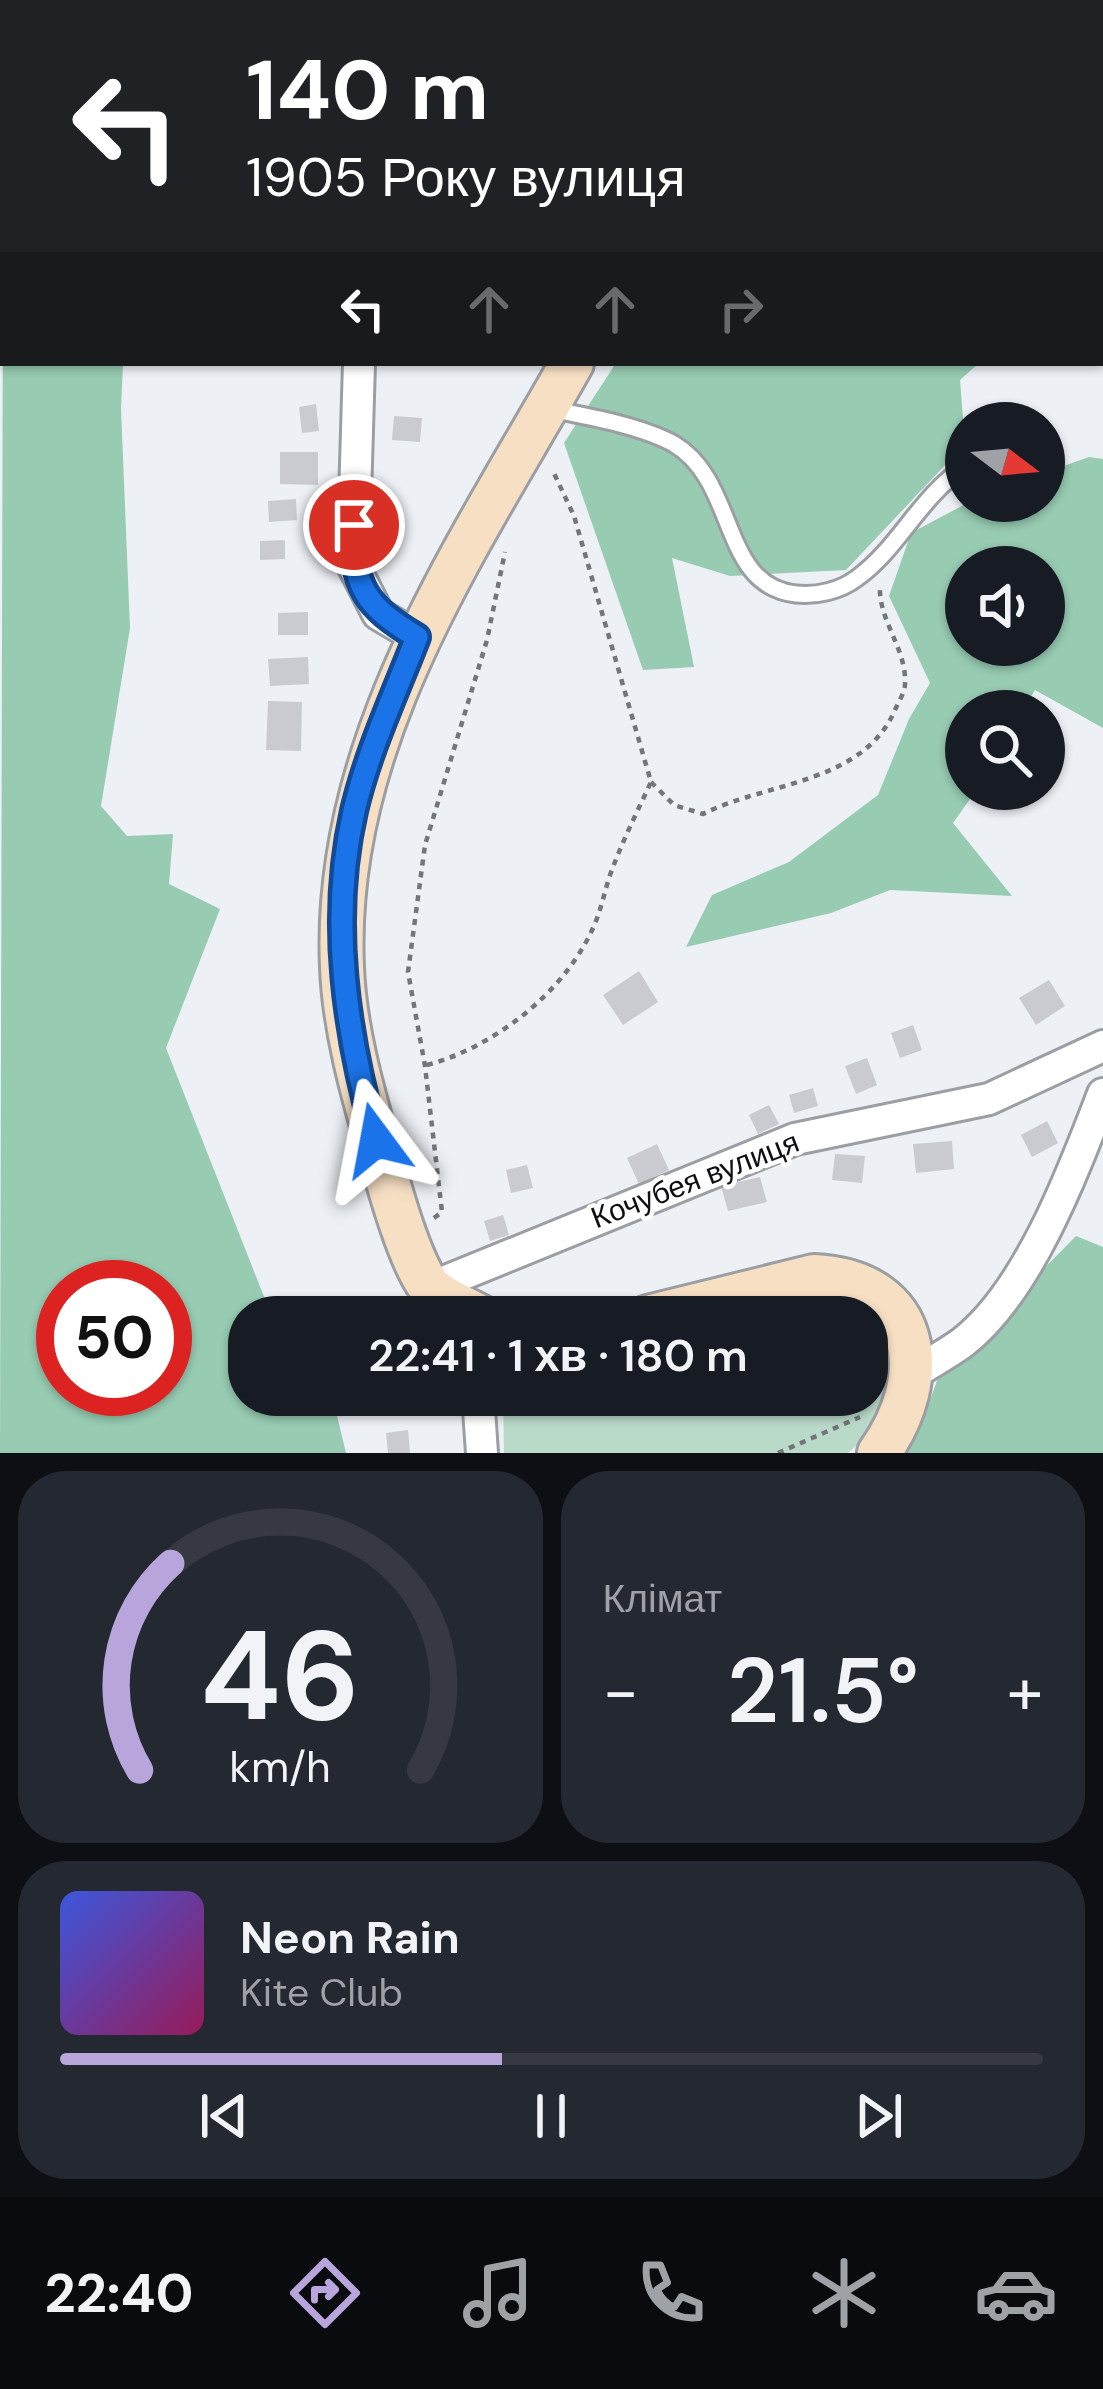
<!DOCTYPE html>
<html lang="uk">
<head>
<meta charset="utf-8">
<style>
  body { margin:0; font-family:"DM Sans",sans-serif; background:#242831; color:#f1f3f6; height:100vh; display:flex; flex-direction:column; font-size:45px; white-space:nowrap }
  * { box-sizing:border-box; margin:0 }
  p { font-size:39px; color:#9ea1a6 }
  .icon { flex:none; width:66px; height:66px; fill:none; stroke:currentColor; stroke-width:2; stroke-linecap:round; stroke-linejoin:round }
  .map { position:relative; height:1453px; overflow:hidden }
  .side { display:flex; flex-direction:column; gap:18px; padding:18px; background:#0d0f14; flex:1 }
  .side>* { flex:none }
  .banner { position:absolute; left:0px; top:0px; width:1104px; height:366px; box-shadow:0 3px 9px #0004; background:#202124; color:#fff; overflow:hidden }
  .needle { width:78px; rotate:106deg }
  .controls { position:absolute; left:945px; top:402px; display:grid; gap:24px }
  .controls a { display:grid; place-items:center; width:120px; height:120px; border-radius:50%; background:#171b24; box-shadow:0 3px 9px #0004; font-size:60px }
  .speed { position:absolute; left:36px; top:1260px; display:flex; gap:24px; font-size:60px; font-weight:700; text-align:center }
  .speed>* { display:grid; place-content:center; width:156px; height:156px; border-radius:50%; background:#171b24; box-shadow:0 3px 9px #0004; line-height:1 }
  .speed .limit { border:18px solid #d22; background:#fff; color:#111 }
  .pin { position:absolute; display:grid; place-items:center; width:102px; height:102px; color:#fff; margin:-51px; border:6px solid #fff; border-radius:50%; box-shadow:0 3px 12px #0007 }
  .me { position:absolute; width:132px; margin:-66px; rotate:347deg; stroke-linejoin:round; filter:drop-shadow(0 0 9px #0008) }
  .turn { display:flex; align-items:center; gap:42px; height:252px; padding:0 48px; font-size:54px }
  .turn .icon { width:156px; height:156px; stroke-width:2.5 }
  .turn b { display:block; font-size:84px; line-height:102px }
  .lanes { display:flex; align-items:center; height:114px; padding:0 48px; background:#0003; justify-content:center; gap:60px; direction:ltr }
  .lanes .off { opacity:.35 }
  .big { font-size:90px; font-weight:600; line-height:1.1 }
  .side .tile { flex:1; display:flex; flex-direction:column; justify-content:center; gap:18px; min-width:0; padding:0 42px; border-radius:48px; background:#242831 }
  .side .dial { align-items:center; gap:0 }
  .dial svg { height:312px; overflow:visible; fill:none; stroke:#363941; stroke-width:7; stroke-linecap:round; text-anchor:middle }
  .dial text { fill:#f1f3f6; stroke:none }
  .song { display:flex; align-items:center; gap:36px }
  .cover { width:144px; height:144px; border-radius:18px; background:linear-gradient(135deg,hsl(230 70% 55%),hsl(330 70% 35%)) }
  .played { height:12px; border-radius:6px; background:linear-gradient(90deg,#b7a5dc 45%,#363941 45%) }
  .keys { display:flex; justify-content:space-around; direction:ltr }
  .heat { display:flex; justify-content:space-between; align-items:center; font-size:66px; direction:ltr }
  .side .tiles { flex:1; display:grid; gap:18px; grid-template-columns:1fr 1fr }
  .tile:last-child { grid-column:span 2 }
  .trip { position:absolute; left:228px; top:1296px; width:660px; height:120px; border-radius:48px; background:#171b24; box-shadow:0 3px 9px #0004; font-weight:600; line-height:120px; text-align:center }
  .tabs { display:flex; height:192px; justify-content:space-around; align-items:center; background:#090b0e; color:#9ea1a6 }
  .tabs .icon { width:84px; height:84px }
  .tabs .active { color:#b7a5dc }
  .tabs b { font-size:54px; color:#f1f3f6 }
  .map>svg:first-child { display:block }
</style>
</head>
<body>
<div class="map">
<svg width="1103" height="1453" viewBox="0 0 1103 1453">
  <rect width="100%" height="100%" fill="#edf0f5"/>
  <polygon fill="#b9d9c9" points="779,1292 852,1295 882,1323 900,1367 868,1435 848,1453 504,1453 503,1395 867,1395 867,1317 699,1317"/>
  <g fill="#97cbb2" fill-rule="evenodd">
    <path d="M3 250V363H123L121 409 130 628 101 806 127 836 173 834 169 884 220 909 166 1048 272 1317H249V1395H332L346 1453H0ZM165 1287V1389H63V1287Z"/>
    <polygon points="616,363 979,363 960,380 965,444 846,570 730,576 672,558 694,667 643,670 564,443"/>
    <path d="M1089 457 1103 459V728L1035 690 1022 711H966V789H977L953 823 1012 896 890 890 831 913 686 947 712 895 789 862 878 795 909 719 930 683 889 596 911 533 971 501H1044V473ZM966 567H1044V645H966Z"/>
    <polygon points="1076,1236 1103,1247 1103,1453 900,1453 919,1431 939,1375"/>
  </g>
  <g fill="#c9cbd0">
    <polygon points="316,404 319,431 302,433 299,407"/>
    <polygon points="394,416 422,418 420,442 392,440"/>
    <polygon points="280,452 318,452 318,485 280,484"/>
    <polygon points="296,499 297,520 269,522 268,501"/>
    <polygon points="285,540 285,559 260,560 260,541"/>
    <polygon points="308,612 308,635 278,635 278,613"/>
    <polygon points="308,657 309,684 270,686 268,659"/>
    <polygon points="268,701 302,702 301,751 266,750"/>
    <polygon points="639,971 658,1002 623,1025 603,995"/>
    <polygon points="1049,980 1065,1006 1036,1025 1019,998"/>
    <polygon points="913,1025 922,1050 900,1058 891,1033"/>
    <polygon points="867,1058 877,1085 856,1094 845,1066"/>
    <polygon points="813,1088 818,1106 794,1113 789,1095"/>
    <polygon points="769,1105 779,1124 758,1134 749,1115"/>
    <polygon points="1047,1121 1058,1143 1032,1157 1021,1135"/>
    <polygon points="952,1141 954,1169 916,1173 913,1144"/>
    <polygon points="657,1144 669,1170 639,1184 627,1158"/>
    <polygon points="835,1154 865,1156 862,1183 832,1180"/>
    <polygon points="527,1165 533,1188 511,1193 506,1170"/>
    <polygon points="760,1177 767,1202 728,1211 721,1186"/>
    <polygon points="503,1215 509,1235 490,1241 484,1221"/>
    <polygon points="408,1430 410,1453 388,1453 386,1433"/>
  </g>
  <g fill="none" stroke-linecap="round" stroke-linejoin="round">
    <defs>
      <path id="lane" d="M550 409C586 416 642 426 674 444 738 482 720 586 796 594 817 596 840 591 857 578 899 548 919 497 966 466"/>
      <g id="street">
        <polyline points="407,3 408,0"/>
        <polyline points="359,363 353,565 378,614 417,637"/>
        <polyline points="429,1288 795,1139 989,1099 1103,1046"/>
        <path d="M914 1373C930 1363 947 1354 962 1343 1028 1293 1074 1170 1103 1094"/>
        <polyline points="478,1395 482,1453"/>
      </g>
      <g id="secondary">
        <polyline points="777,3 779,0"/>
        <path d="M481 1317C465 1308 446 1301 433 1290 412 1273 386 1176 378 1146 362 1091 344 1026 342 967 332 741 466 551 572 363"/>
        <path d="M648 1317 814 1276C923 1281 933 1378 879 1453"/>
      </g>
    </defs>
    <use href="#lane" stroke="#9b9ea2" stroke-width="21"/>
    <use href="#street" stroke="#9b9ea2" stroke-width="36"/>
    <use href="#secondary" stroke="#9b9ea2" stroke-width="48"/>
    <g stroke="#737578" stroke-width="4.5" stroke-dasharray="6 6" stroke-linecap="butt">
      <polyline points="830,0 841,3"/>
      <polyline points="1087,3 1088,0"/>
      <polyline points="1101,174 1103,174"/>
      <path d="M651 782 674 805 703 814C766 782 863 784 895 710 898 703 905 692 905 684 907 649 878 620 880 586"/>
      <path d="M427 1065C494 1047 564 993 593 928 602 909 605 887 613 867 624 838 638 810 651 782L574 516 552 469"/>
      <polyline points="434,1218 442,1212 425,1066 408,972 425,845 487,640 505,552"/>
      <polyline points="778,1453 860,1417"/>
    </g>
    <use href="#lane" stroke="#fff" stroke-width="15"/>
    <use href="#street" stroke="#fff" stroke-width="30"/>
    <use href="#secondary" stroke="#f7dfc3" stroke-width="42"/>
  </g>
  <g fill="none" stroke-linecap="round" stroke-linejoin="round">
    <defs>
      <path id="route" d="M354 525C352 586 365 606 417 637 395 694 368 751 354 811 329 920 346 1034 376 1140"/>
    </defs>
    <use href="#route" stroke="#114b97" stroke-width="30"/>
    <use href="#route" stroke="#1a73e8" stroke-width="21"/>
  </g>
  <g text-anchor="middle" stroke-width="9" stroke-linejoin="round" paint-order="stroke">
    <g font-size="30" fill="#101012" stroke="#fff">
      <text transform="translate(695 1180) rotate(-21)" y="10">Кочубея вулиця</text>
    </g>
  </g>
</svg>
<div class="controls">
<a><svg class="needle" viewBox="-14 -14 28 28"><path d="M0-13l5 13h-10z" fill="#e53935"/><path d="M0 13l5-13h-10z" fill="#9ea1a6"/></svg></a>
<a><svg class="icon" aria-label="sound" viewBox="0 0 24 24"><path d="M4 9h4l5-4v14l-5-4H4zM17 9q2 3 0 6"/></svg></a>
<a><svg class="icon" aria-label="search" viewBox="0 0 24 24"><circle cx="10" cy="10" r="6"/><path d="M15 15l6 6"/></svg></a>
</div>
<div class="speed"><div class="limit">50</div></div>
<div class="pin" style="left:354px;top:525px;background:#d93025"><svg class="icon" aria-label="arrive" viewBox="0 0 24 24"><path d="M6 21V4h12l-3 4 3 4H6"/></svg></div>
<svg class="me" style="left:376px;top:1140px" viewBox="-20 -20 40 40"><path d="M0-17L14 15 0 8-14 15z" fill="#1a73e8" stroke="#fff" stroke-width="4"/></svg>
<div class="trip">22:41 · 1 хв · 180 m</div>
<div class="banner">
<div class="turn"><svg class="icon" aria-label="left" viewBox="0 0 24 24"><path d="M17 20v-9H6M10 6l-5 5 5 5"/></svg><div><b>140 m</b>1905 Року вулиця</div></div>
<div class="lanes"><svg class="icon" aria-label="left" viewBox="0 0 24 24"><path d="M17 20v-9H6M10 6l-5 5 5 5"/></svg><svg class="icon off" aria-label="ahead" viewBox="0 0 24 24"><path d="M12 20V5M6 11l6-6 6 6"/></svg><svg class="icon off" aria-label="ahead" viewBox="0 0 24 24"><path d="M12 20V5M6 11l6-6 6 6"/></svg><svg class="icon off" aria-label="right" viewBox="0 0 24 24"><path d="M7 20v-9h11M14 6l5 5-5 5"/></svg></div>
</div>
</div>
<section class="side">
<div class="tiles">
<div class="tile dial"><svg viewBox="0 0 100 80">
<path d="M14 69A42 42 0 1 1 86 69"/>
<path d="M14 69A42 42 0 0 1 22 16" stroke="#b7a5dc"/>
<text x="50" y="56" font-size="32" font-weight="700">46</text>
<text x="50" y="72" font-size="11">km/h</text>
</svg></div>
<div class="tile"><p>Клімат</p>
<div class="heat"><a>−</a><b class="big">21.5°</b><a>+</a></div>
</div>
<div class="tile">
<div class="song"><i class="cover"></i><div><b>Neon Rain</b><p>Kite Club</p></div></div>
<div class="played"></div>
<div class="keys"><svg class="icon" aria-label="previous" viewBox="0 0 24 24"><path d="M18 5L8 12l10 7zM5 5v14"/></svg><svg class="icon" aria-label="pause" viewBox="0 0 24 24"><path d="M8 5v14M16 5v14"/></svg><svg class="icon" aria-label="next" viewBox="0 0 24 24"><path d="M6 5l10 7-10 7zM19 5v14"/></svg></div>
</div>
</div>
</section>
<nav class="tabs">
<b>22:40</b>
<svg class="icon active" aria-label="directions" viewBox="0 0 24 24"><path d="M12 3l9 9-9 9-9-9zM9 14v-3h6M13 9l2 2-2 2"/></svg>
<svg class="icon" aria-label="music" viewBox="0 0 24 24"><path d="M9 18V5l10-2v13"/><circle cx="6" cy="18" r="3"/><circle cx="16" cy="16" r="3"/></svg>
<svg class="icon" aria-label="phone" viewBox="0 0 24 24"><path d="M5 4h4l2 5-3 2q2 4 5 5l2-3 5 2v4C11 20 4 13 5 4z"/></svg>
<svg class="icon" aria-label="climate" viewBox="0 0 24 24"><path d="M12 3v18M4 7l16 10M4 17L20 7"/></svg>
<svg class="icon" aria-label="car" viewBox="0 0 24 24"><path d="M5 17H2v-5l4-1 3-4h7l3 4 3 1v5h-3M9 17h6M6 11h13"/><circle cx="7" cy="17" r="2"/><circle cx="17" cy="17" r="2"/></svg>
</nav>
</body>
</html>
